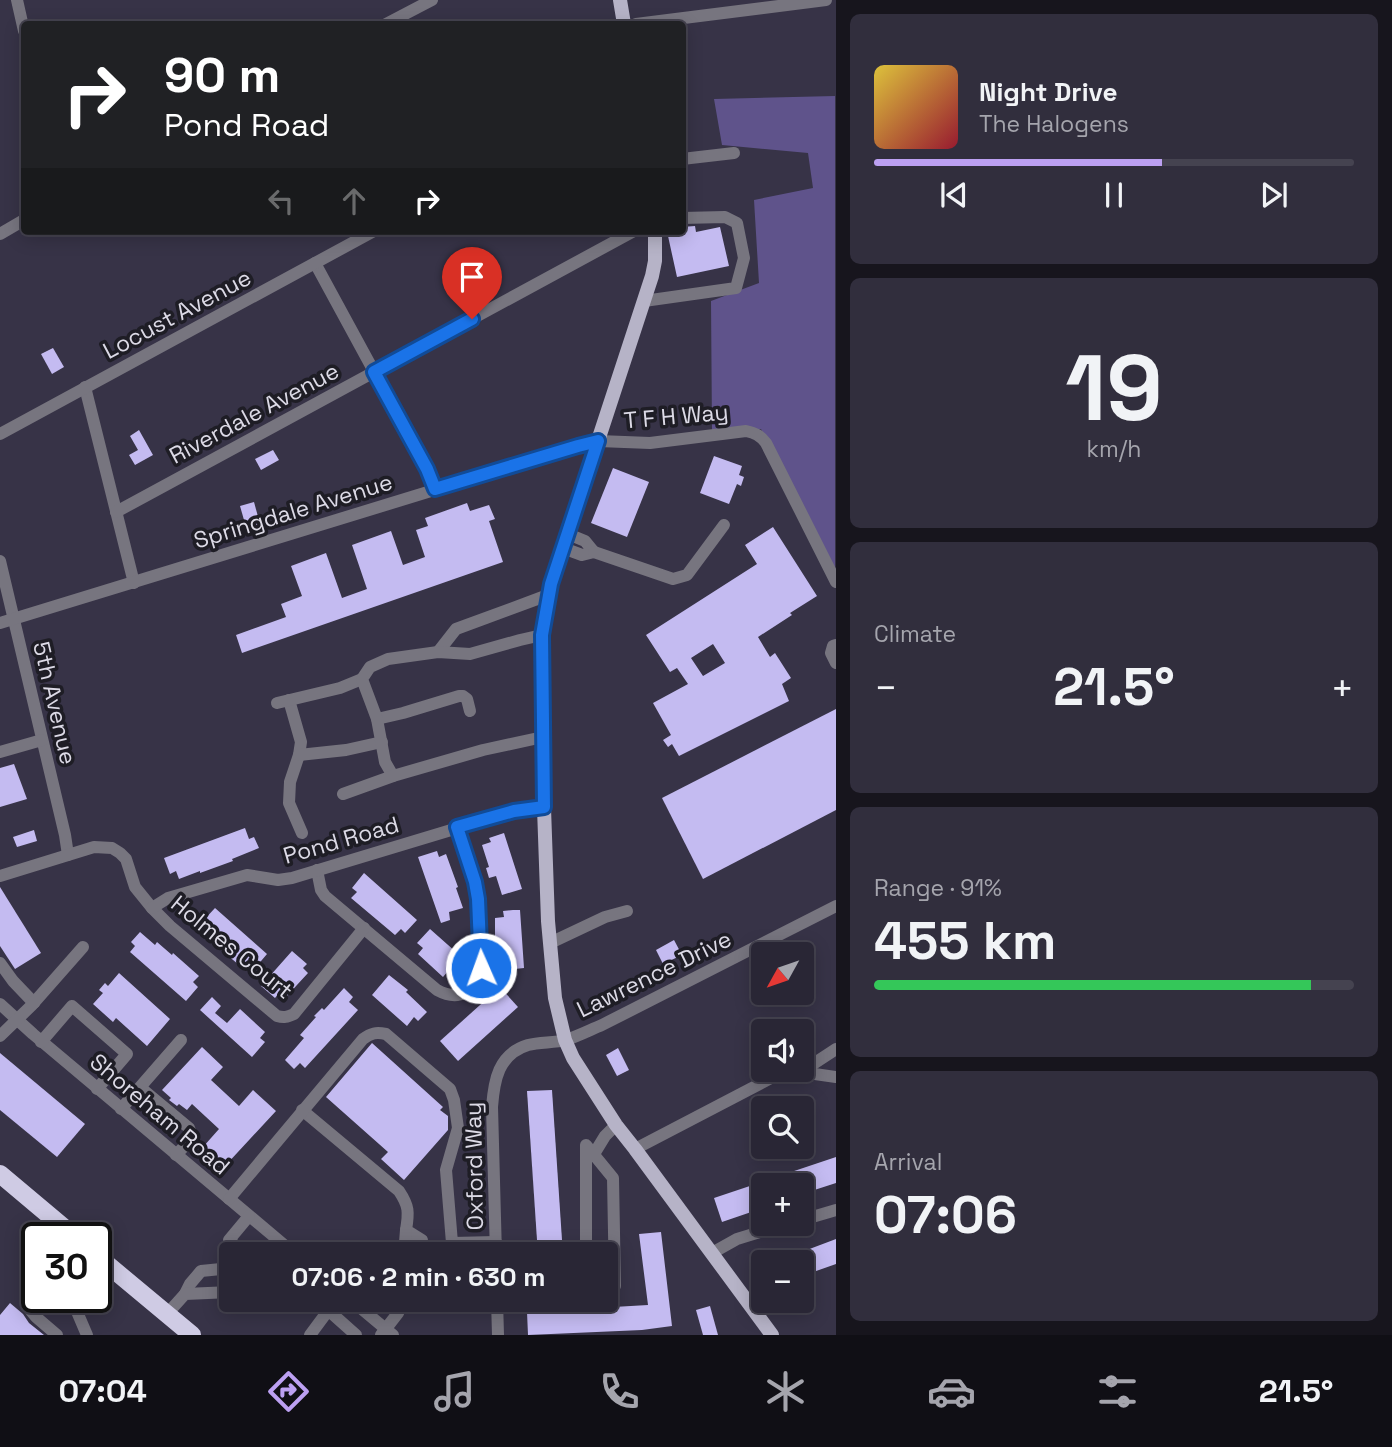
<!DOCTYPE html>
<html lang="en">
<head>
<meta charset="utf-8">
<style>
  body { margin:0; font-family:"Space Grotesk",sans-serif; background:#312e3d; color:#f1f3f6; height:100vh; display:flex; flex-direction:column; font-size:26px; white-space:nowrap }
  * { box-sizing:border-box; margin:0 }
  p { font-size:23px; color:#a5a5ad }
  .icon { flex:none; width:38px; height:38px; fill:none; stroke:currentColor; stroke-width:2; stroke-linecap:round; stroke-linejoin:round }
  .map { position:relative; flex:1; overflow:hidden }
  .sheet { display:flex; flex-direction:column; gap:14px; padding:14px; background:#17151d; width:556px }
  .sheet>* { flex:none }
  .banner { position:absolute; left:21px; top:21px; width:665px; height:214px; border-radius:7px; box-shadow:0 4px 18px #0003,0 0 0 2px #454350; background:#202124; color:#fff; overflow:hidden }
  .needle { width:46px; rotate:230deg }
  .controls { position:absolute; left:751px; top:942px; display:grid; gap:14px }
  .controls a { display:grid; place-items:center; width:63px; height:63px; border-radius:7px; background:#292635; box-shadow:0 4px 18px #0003,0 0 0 2px #454350; font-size:35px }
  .speed { position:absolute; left:21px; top:1222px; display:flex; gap:14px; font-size:35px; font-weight:700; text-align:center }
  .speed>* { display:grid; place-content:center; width:91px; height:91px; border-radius:50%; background:#292635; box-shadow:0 4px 18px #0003,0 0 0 2px #454350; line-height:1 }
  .speed .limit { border:4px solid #111; border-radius:10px; background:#fff; color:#111 }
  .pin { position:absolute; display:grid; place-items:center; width:60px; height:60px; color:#fff; margin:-72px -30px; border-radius:50% 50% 50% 0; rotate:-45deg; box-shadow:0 0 7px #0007 }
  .pin .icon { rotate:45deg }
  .me { position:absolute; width:77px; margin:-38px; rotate:358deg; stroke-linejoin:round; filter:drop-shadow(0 0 5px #0008) }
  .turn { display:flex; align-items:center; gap:24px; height:147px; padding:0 28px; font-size:32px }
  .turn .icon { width:91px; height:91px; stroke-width:2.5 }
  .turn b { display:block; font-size:49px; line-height:60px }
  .lanes { display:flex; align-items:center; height:66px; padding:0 28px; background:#0003; justify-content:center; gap:35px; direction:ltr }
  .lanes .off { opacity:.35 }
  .big { font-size:52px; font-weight:700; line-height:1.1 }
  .sheet .tile { flex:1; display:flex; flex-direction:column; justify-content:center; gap:10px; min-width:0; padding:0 24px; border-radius:10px; background:#312e3d }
  .sheet .dial { align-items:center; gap:0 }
  .dial b { font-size:91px; line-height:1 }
  .song { display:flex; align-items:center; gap:21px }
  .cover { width:84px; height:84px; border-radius:10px; background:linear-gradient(135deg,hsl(50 70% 55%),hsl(350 70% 35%)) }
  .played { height:7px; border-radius:4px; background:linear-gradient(90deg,#bca0f2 60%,#454350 60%) }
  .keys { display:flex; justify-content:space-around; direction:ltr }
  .heat { display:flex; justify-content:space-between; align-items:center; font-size:38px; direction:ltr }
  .charge { height:10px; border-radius:5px; background:linear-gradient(90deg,#34c759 91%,#454350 0) }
  .trip { position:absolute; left:219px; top:1242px; width:399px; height:70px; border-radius:7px; background:#292635; box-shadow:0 4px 18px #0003,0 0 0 2px #454350; font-weight:700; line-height:70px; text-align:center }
  .tab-bar { display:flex; height:112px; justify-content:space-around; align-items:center; background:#100f15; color:#a5a5ad }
  .tab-bar .icon { width:49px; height:49px }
  .tab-bar .on { color:#bca0f2 }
  .tab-bar b { font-size:32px; color:#f1f3f6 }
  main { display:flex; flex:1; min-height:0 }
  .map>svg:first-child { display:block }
</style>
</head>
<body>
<main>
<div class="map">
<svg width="836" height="1335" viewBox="0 0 836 1335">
  <rect width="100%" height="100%" fill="#373347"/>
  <polygon fill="#5f538b" points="835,96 835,572 761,429 712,432 711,301 759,283 754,200 813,188 808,153 722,145 714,99"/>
  <g fill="#c4bbf1" fill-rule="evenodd">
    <polygon points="695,226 696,232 720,227 729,266 677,277 668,236 682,233 682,227"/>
    <polygon points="53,348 64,367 52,374 41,354"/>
    <polygon points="139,430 153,455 135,465 129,455 138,450 130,436"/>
    <polygon points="273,450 279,460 261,470 255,459"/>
    <polygon points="714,456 742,466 739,475 744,477 741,486 737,484 729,504 700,493"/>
    <polygon points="613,468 649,482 627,537 591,523"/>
    <polygon points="254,502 260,524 246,527 240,506"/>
    <polygon points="467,503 470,511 489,505 495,519 489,521 503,562 242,653 236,635 286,617 281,604 302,596 291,566 326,553 342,598 367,589 352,545 391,531 403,565 425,557 416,530 428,526 425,518"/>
    <path d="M773 527 817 596 790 613 792 615 758 637 770 657 775 653 791 678 782 684 789 701 679 756 672 744 668 747 663 740 671 735 653 703 688 684 677 668 670 672 646 635 757 564 745 545ZM713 644 725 663 703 676 691 658Z"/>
    <polygon points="836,709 836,810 703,879 662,798"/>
    <polygon points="14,764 27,799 0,807 0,768"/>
    <polygon points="245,828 249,839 254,837 259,848 232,859 233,861 200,873 200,871 179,879 176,871 170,874 164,858"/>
    <polygon points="34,830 37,841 17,847 13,837"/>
    <polygon points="504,833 522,889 502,895 496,876 489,878 486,868 489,867 482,845 491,842 489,838"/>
    <polygon points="437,851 439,857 446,854 458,887 456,888 463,908 449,912 450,920 441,923 418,857"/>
    <polygon points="364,873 417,920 405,933 401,929 395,935 351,898 357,892 352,888"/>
    <polygon points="0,887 41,953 15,969 0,946"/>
    <polygon points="215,908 267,954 256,967 251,963 245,970 201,933 207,926 202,922"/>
    <polygon points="513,910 520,910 524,968 505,970 504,951 495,952 495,918 504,917 503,911"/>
    <polygon points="430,929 465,960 453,974 449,970 443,977 418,954 423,948 417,943"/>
    <polygon points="140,932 155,945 157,942 172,955 173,953 199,976 193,982 198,987 186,1001 130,952 135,946 131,942"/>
    <polygon points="674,940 682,955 663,964 656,950"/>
    <polygon points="292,951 307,964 303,968 308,973 285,998 279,993 275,998 261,986"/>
    <polygon points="119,973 170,1019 147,1046 116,1018 113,1022 93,1004 103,993 99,990 105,983 108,986"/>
    <polygon points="389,975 408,990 406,992 427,1012 418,1021 414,1017 407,1026 372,995"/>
    <polygon points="500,987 518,1007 458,1061 440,1041"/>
    <polygon points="344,988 353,997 349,1002 358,1010 305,1068 300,1063 294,1069 285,1060 304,1038 300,1035 316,1017 314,1016 322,1008 324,1010"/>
    <polygon points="212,997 221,1006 215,1013 227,1023 240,1009 265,1032 260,1038 265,1042 252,1057 200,1010"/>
    <polygon points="372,1043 443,1107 440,1110 448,1116 448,1130 404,1180 381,1159 388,1152 326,1097"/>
    <polygon points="202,1047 223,1067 211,1080 239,1106 253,1090 276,1111 225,1166 221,1163 218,1167 208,1158 211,1155 203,1147 219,1129 192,1104 187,1110 179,1104 177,1106 169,1100 171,1098 162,1090"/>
    <polygon points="618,1048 629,1070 617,1076 606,1055"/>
    <polygon points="0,1053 85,1124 57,1157 0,1110"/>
    <polygon points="552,1090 563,1255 538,1255 527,1091"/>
    <polygon points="836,1157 836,1183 802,1194 802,1185 763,1185 763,1208 722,1222 714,1198"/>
    <polygon points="661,1232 672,1326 642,1330 528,1335 527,1312 648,1305 639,1234"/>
    <polygon points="836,1239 836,1264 802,1276 802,1262 775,1262"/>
    <polygon points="10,1303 23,1314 29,1323 44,1335 0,1335 0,1315"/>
    <polygon points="710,1306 718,1335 703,1335 696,1310"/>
  </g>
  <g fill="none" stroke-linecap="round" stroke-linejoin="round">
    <g stroke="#77757f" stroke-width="12">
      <polyline points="17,0 24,31"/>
      <polyline points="386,24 432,0"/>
      <polyline points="636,24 826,0"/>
      <polyline points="682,159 734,153"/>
      <polyline points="0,234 24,220"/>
      <polyline points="315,263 427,469 435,489"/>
      <polyline points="644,301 736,288 744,258 737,223 725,217 682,218"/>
      <polyline points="85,387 134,583"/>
      <polyline points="0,434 374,231"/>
      <polyline points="116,512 634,231"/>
      <polyline points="563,548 582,555 594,552 585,541 568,534"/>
      <polyline points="594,552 673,579 687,575 724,525"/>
      <polyline points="0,561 65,835 68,855"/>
      <path d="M0 623 578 446 599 441 650 443 746 431C755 433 760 435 766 443L836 582"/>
      <polyline points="836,645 833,646 831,653 836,663"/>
      <polyline points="438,652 456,629 548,595"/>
      <polyline points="289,700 301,742 299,755 290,782 289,803 302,833"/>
      <polyline points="277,703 340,688 362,679"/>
      <polyline points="377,719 403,713 459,696 463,696 467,699 470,711"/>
      <polyline points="0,752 42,740"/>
      <polyline points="299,755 346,750 382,742"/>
      <polyline points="393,776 385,762 377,719 362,679 370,667 388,659 438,652 470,654 520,640 542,635"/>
      <polyline points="343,794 393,776 483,750 543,737"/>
      <path d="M317 870 321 890 325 896 437 990C459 1002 476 992 481 968L478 899 475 882 457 827"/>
      <path d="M0 876 94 847 112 848 120 853 126 859 135 887 152 908 170 926 277 1016C284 1018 287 1017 294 1014L364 928"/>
      <polyline points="152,908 168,898 247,875 278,880 292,878 514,811 544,808"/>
      <polyline points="550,943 605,917 627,911"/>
      <polyline points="0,963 13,981 34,1003"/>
      <polyline points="0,1004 33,1034 296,1255"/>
      <polyline points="0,1036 31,1006 83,947"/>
      <polyline points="41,1042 72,1006 127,1054 97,1089"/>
      <polyline points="801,1072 836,1077"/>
      <path d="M141 1088 189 1128C195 1139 183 1147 176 1155"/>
      <polyline points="121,1109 181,1040"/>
      <path d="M302 1110 399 1191C409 1206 409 1212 406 1230L422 1240"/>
      <polyline points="635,1149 771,1078 801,1072 836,1049"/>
      <polyline points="594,1154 605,1136 616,1125"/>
      <path d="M229 1199 363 1039C371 1033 376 1032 386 1034L450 1089 454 1100 458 1128 446 1170 452 1243 496 1242"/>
      <polyline points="802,1220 836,1210"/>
      <polyline points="712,1253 737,1239 790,1223"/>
      <polyline points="246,1255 229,1240 249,1216"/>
      <polyline points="404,1255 406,1230"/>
      <path d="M496 1255 492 1107C494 1081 498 1054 528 1045 540 1042 554 1043 566 1040 578 1036 590 1030 602 1025L836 906"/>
      <polyline points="586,1255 586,1145 613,1178 615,1286 606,1286"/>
      <polyline points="96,1278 108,1265"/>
      <polyline points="185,1294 190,1284 201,1271 231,1268"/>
      <polyline points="39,1297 32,1304 31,1311 36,1317 57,1335"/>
      <polyline points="65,1297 80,1302"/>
      <polyline points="82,1297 78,1314 87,1335"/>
      <polyline points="351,1300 393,1335"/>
      <polyline points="497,1300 498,1335"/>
      <polyline points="328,1310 356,1335"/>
      <polyline points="167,1314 185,1294 231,1292"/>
      <polyline points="310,1335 336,1300"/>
      <polyline points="381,1335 398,1313 403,1300"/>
    </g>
    <g stroke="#b6b3c7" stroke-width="14">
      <polyline points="620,0 624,24"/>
      <polyline points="655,231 655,261 652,276 551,584 542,635 541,656 544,808 548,921 555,998 565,1040 573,1058 616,1125 635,1149 772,1335"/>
    </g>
    <g stroke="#cfcbe4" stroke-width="18">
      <polyline points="0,1174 75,1237"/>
      <polyline points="96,1255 192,1335"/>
    </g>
  </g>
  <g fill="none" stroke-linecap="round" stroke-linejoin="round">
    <defs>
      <polyline id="route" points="472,319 374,372 427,469 435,489 578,446 598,441 551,584 542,635 544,807 514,811 457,827 475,882 478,899 481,968"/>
    </defs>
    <use href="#route" stroke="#114b97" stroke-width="18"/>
    <use href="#route" stroke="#1a73e8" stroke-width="12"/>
  </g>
  <g text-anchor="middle" stroke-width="7" stroke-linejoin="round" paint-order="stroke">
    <g font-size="23" fill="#dcdae6" stroke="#1e1d25">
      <text transform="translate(177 314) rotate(-28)" y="8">Locust Avenue</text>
      <text transform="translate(254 413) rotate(-28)" y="8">Riverdale Avenue</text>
      <text transform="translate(676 416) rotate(-5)" y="8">T F H Way</text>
      <text transform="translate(293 511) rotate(-17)" y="8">Springdale Avenue</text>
      <text transform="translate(55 703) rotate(77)" y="8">5th Avenue</text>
      <text transform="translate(341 840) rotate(-16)" y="8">Pond Road</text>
      <text transform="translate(232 947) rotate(39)" y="8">Holmes Court</text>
      <text transform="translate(654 974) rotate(-26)" y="8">Lawrence Drive</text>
      <text transform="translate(160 1114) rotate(40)" y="8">Shoreham Road</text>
      <text transform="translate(474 1166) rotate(-91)" y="8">Oxford Way</text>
    </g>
  </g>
</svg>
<div class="controls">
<a><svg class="needle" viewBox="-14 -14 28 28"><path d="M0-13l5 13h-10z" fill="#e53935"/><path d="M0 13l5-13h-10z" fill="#a5a5ad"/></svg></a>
<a><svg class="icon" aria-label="sound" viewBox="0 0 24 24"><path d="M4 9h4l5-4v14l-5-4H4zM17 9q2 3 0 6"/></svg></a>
<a><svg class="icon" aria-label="search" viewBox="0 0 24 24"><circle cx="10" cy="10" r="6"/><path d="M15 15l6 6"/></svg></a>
<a>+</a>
<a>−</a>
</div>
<div class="speed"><div class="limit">30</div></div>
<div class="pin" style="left:472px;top:319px;background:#d93025"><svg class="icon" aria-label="arrive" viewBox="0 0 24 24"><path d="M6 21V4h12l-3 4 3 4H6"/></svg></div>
<svg class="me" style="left:481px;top:968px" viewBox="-20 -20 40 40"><circle r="17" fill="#1a73e8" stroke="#fff" stroke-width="3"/><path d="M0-11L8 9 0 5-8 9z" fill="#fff"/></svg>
<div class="trip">07:06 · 2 min · 630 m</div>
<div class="banner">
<div class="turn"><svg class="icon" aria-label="right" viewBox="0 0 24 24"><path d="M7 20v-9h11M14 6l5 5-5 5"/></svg><div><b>90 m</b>Pond Road</div></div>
<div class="lanes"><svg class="icon off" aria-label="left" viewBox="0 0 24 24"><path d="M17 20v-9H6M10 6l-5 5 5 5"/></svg><svg class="icon off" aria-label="ahead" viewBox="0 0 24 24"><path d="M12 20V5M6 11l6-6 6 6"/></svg><svg class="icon" aria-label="right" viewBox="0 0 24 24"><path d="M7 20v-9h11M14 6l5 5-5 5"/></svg></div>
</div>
</div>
<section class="sheet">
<div class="tile">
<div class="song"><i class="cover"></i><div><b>Night Drive</b><p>The Halogens</p></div></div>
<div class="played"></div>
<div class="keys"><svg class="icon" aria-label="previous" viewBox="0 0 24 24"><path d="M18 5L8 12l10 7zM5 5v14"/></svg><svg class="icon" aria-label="pause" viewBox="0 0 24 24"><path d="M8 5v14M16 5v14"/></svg><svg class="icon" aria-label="next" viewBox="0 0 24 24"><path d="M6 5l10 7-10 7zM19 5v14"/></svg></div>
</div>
<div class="tile dial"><b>19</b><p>km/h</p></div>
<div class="tile"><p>Climate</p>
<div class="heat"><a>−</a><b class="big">21.5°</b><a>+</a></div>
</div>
<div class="tile"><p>Range · 91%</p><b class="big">455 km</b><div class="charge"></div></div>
<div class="tile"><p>Arrival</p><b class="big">07:06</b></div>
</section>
</main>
<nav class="tab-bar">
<b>07:04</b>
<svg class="icon on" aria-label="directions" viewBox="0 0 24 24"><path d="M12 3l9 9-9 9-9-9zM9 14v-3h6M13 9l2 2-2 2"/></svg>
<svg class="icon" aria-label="music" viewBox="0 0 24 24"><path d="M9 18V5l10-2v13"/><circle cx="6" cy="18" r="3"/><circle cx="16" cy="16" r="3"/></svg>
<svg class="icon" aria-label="phone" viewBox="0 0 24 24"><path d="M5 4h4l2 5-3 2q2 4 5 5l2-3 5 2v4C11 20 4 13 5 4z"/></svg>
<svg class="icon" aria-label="climate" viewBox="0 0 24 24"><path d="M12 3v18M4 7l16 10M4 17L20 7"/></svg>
<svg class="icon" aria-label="car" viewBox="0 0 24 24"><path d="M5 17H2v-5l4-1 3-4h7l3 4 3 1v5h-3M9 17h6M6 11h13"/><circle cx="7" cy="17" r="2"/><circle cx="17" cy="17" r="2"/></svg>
<svg class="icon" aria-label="filters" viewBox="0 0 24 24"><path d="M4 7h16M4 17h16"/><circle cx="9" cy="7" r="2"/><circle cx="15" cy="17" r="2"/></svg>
<b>21.5°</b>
</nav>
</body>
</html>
